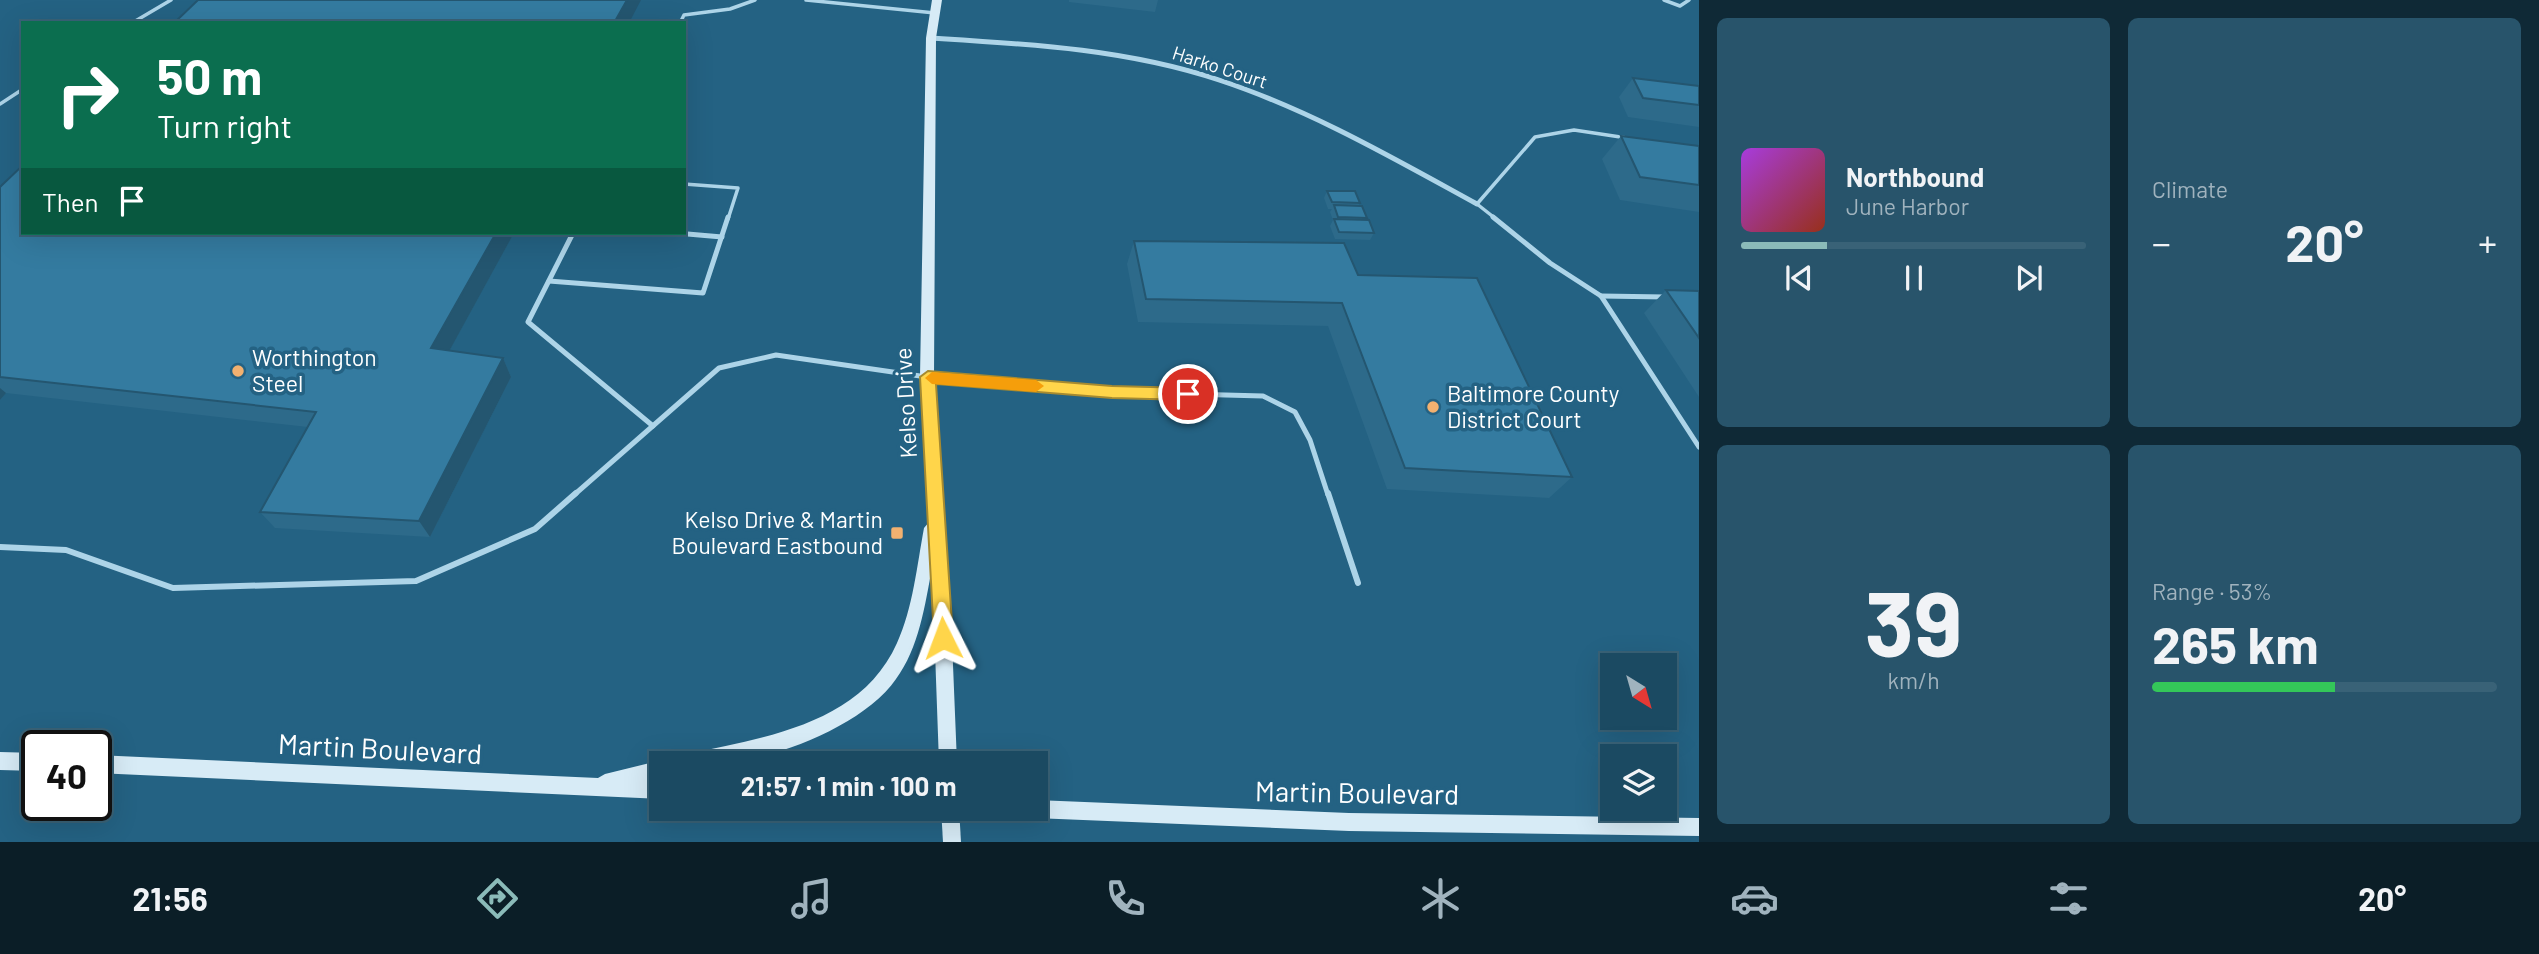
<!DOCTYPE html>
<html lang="en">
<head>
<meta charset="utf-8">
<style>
  body { margin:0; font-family:Barlow,sans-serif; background:#28546b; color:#f1f3f6; height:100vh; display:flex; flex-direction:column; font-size:26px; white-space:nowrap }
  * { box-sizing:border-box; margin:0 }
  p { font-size:23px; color:#a0b3be }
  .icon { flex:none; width:38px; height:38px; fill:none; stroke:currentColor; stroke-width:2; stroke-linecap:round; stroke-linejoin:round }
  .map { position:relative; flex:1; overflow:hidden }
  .details { display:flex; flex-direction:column; gap:18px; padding:18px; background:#0f2936; width:840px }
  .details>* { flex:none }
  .banner { position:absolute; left:21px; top:21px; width:665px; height:214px; border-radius:0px; box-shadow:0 7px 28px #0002,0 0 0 2px #396277; background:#0b6e4f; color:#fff; overflow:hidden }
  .needle { width:46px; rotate:143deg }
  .buttons { position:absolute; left:1600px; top:653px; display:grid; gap:14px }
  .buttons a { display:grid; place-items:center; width:77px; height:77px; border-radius:0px; background:#1b4a62; box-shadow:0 7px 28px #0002,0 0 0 2px #396277; font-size:35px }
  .speed { position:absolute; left:21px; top:730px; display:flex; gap:14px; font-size:35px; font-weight:700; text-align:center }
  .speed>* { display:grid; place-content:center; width:91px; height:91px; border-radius:50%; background:#1b4a62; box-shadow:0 7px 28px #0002,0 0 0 2px #396277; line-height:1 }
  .speed .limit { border:4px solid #111; border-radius:10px; background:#fff; color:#111 }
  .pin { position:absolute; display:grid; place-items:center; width:60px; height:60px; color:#fff; margin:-30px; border:4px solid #fff; border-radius:50%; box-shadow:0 2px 7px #0007 }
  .me { position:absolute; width:77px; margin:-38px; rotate:357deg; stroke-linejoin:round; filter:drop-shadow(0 0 5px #0008) }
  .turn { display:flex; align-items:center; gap:24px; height:147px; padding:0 21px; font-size:32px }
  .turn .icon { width:91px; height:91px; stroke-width:2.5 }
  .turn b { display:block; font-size:49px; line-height:60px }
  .then { display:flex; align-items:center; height:66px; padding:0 21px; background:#0003; gap:14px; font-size:26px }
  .big { font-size:52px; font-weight:700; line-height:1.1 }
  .details .tile { flex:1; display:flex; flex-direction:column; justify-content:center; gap:10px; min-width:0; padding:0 24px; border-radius:10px; background:#28546b }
  .details .dial { align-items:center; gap:0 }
  .dial b { font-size:91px; line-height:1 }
  .song { display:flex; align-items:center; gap:21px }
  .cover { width:84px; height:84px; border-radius:10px; background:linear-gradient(135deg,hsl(280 70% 55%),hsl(10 70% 35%)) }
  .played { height:7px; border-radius:4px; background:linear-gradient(90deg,#8bbbb9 25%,#396277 25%) }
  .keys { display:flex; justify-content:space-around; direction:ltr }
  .heat { display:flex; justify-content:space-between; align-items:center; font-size:38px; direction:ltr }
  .charge { height:10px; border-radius:5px; background:linear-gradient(90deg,#34c759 53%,#396277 0) }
  .details .tiles { flex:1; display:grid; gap:18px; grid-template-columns:repeat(2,1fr) }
  .trip { position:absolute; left:649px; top:751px; width:399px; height:70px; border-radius:0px; background:#1b4a62; box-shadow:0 7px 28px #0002,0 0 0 2px #396277; font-weight:700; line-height:70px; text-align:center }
  .dock { display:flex; height:112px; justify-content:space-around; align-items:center; background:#0b1e27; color:#a0b3be }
  .dock .icon { width:49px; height:49px }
  .dock .current { color:#8bbbb9 }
  .dock b { font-size:32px; color:#f1f3f6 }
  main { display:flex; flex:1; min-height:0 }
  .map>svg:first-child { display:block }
</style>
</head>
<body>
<main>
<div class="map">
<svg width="1699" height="842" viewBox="0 0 1699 842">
  <rect width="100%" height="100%" fill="#246283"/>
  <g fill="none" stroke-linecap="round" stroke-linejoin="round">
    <g stroke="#add4e8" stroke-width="3.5">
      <polyline points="806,0 935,13"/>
      <polyline points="1664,0 1680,6 1689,0"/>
      <polyline points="132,23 171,0"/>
      <polyline points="680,23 684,15 730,9 755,0"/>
      <polyline points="0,104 23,89"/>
      <polyline points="684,184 738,188 728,219"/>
      <polyline points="1496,219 1477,204 1535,137 1574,130 1627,138"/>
    </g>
    <g stroke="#add4e8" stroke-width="5">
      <polyline points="1493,217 1550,263 1601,296 1699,447"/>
      <polyline points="573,233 528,322 653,426"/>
      <polyline points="676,233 722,237"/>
      <polyline points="549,281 703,293 728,217"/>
      <polyline points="1601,296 1665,297"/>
      <polyline points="574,495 719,368 776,355 927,377 1112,392 1263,396 1295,412 1310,440 1328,495"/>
    </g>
    <g stroke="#add4e8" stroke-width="6">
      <polyline points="1328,493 1358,583"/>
      <polyline points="0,547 66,550 173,588 416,581 535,529 576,493"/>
    </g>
    <path stroke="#add4e8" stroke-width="5" d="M931 38C1028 44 1126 49 1219 80 1310 110 1393 158 1477 204"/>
    <g fill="#d7ebf6" fill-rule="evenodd">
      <path d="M932 0H942L936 38 934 377 951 616 957 763H939L932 568C925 605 919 648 896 679 865 724 781 757 727 763 712 765 695 763 679 763L682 757 688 754C766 737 861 724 897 643 913 608 917 565 924 528L929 522 920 377 926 38Z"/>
      <polygon points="0,752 37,753 37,771 0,770"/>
      <polygon points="96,755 598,778 605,774 662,760 668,763 662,763 662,778 652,780 662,781 662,799 96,773"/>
      <polygon points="1036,800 1349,813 1699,818 1699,836 1349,831 1013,817 1007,814 1004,808 1036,808"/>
      <polygon points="941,808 959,808 961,842 943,842"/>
    </g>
  </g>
  <g fill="#2d6a8a">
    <polygon points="1069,0 1158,0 1155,12 1069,2"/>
    <polygon points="1633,78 1699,86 1699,127 1628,117 1619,97"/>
    <polygon points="1621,136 1699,146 1699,212 1620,200 1602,159"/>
    <polygon points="0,187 23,233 514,233 449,351 503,358 511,377 430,537 275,528 260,512 308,427 6,393 0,400"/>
    <polygon points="1327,191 1360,203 1358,206 1367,218 1366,220 1374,233 1370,240 1335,239 1330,226 1333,220 1330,212 1332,209 1328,209 1324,198"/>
    <polygon points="1134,241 1358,275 1572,477 1549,498 1387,489 1328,326 1138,322 1127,264"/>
    <polygon points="1666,290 1699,291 1699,397 1644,313"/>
  </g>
  <g fill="#245670">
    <polygon points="627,0 641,0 629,23 614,23"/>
    <polygon points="496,233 514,233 441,366 431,348"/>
    <polygon points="503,358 511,377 430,537 419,521"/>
    <polygon points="0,388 6,393 0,400"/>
  </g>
  <g fill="#347ba0" stroke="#245670" stroke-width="2">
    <polygon points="198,0 627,0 614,23 174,23"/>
    <polygon points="1633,78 1699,86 1699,105 1643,98"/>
    <polygon points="1621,136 1699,146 1699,185 1640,177"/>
    <polygon points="23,165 23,233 496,233 431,348 503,358 419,521 260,512 316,412 0,377 0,187"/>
    <polygon points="1327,191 1355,191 1360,203 1332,202"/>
    <polygon points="1334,205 1362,206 1367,218 1338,217"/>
    <polygon points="1334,219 1369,220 1374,233 1339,232"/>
    <polygon points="1134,241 1344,243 1358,275 1477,278 1572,477 1405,468 1342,303 1146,299"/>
    <polygon points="1666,290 1699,291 1699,338"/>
  </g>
  <polygon fill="#ffd54a" stroke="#a68a30" stroke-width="2" points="928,371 1112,386 1188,388 1196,394 1188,400 1112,398 936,384 953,638 950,644 943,647 937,644 934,638 920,377"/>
  <polygon fill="#f59e0b" points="932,372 1036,380 1044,386 1036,392 932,384 925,378"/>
  <g fill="#f2b170" stroke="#246283" stroke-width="2.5">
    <circle cx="238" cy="371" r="7"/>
    <circle cx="1433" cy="407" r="7"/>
    <rect x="890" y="526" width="14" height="14" rx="3.5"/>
  </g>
  <g text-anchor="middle" stroke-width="7" stroke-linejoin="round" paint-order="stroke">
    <g font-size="19" fill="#fff" stroke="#246283">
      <text transform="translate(1220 67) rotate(18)" y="7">Harko Court</text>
    </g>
    <g font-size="23" fill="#fff" stroke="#246283" text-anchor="start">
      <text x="252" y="366">Worthington<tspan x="252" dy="26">Steel</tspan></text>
      <text x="1447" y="402">Baltimore County<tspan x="1447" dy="26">District Court</tspan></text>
      <text x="883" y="528" text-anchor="end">Kelso Drive &amp; Martin<tspan x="883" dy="26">Boulevard Eastbound</tspan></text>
    </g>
    <g font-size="23" fill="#fff" stroke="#246283">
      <text transform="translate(906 403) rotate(-93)" y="8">Kelso Drive</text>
    </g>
    <g font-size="28" fill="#fff" stroke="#246283">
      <text transform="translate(380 749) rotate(3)" y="10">Martin Boulevard</text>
      <text transform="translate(1357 793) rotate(1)" y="10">Martin Boulevard</text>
    </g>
  </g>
</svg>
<div class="buttons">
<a><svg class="needle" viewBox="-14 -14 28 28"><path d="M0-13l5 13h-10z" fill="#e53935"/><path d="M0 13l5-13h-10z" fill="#a0b3be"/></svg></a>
<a><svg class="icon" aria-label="layers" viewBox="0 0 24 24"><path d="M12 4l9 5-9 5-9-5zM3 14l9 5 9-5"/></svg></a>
</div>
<div class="speed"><div class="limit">40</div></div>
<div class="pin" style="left:1188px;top:394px;background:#d93025"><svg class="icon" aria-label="arrive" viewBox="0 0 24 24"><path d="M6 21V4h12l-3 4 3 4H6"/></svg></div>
<svg class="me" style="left:943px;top:638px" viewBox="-20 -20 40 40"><path d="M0-17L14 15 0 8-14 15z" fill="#ffd54a" stroke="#fff" stroke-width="4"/></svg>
<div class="trip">21:57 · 1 min · 100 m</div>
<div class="banner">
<div class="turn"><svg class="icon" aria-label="right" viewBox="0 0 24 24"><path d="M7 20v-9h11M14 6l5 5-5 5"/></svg><div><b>50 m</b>Turn right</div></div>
<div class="then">Then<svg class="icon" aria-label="arrive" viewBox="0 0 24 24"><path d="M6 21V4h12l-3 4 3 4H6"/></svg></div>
</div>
</div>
<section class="details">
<div class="tiles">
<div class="tile">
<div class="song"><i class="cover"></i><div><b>Northbound</b><p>June Harbor</p></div></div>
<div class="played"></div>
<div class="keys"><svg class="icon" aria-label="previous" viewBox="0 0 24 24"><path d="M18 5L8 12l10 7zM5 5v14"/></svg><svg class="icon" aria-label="pause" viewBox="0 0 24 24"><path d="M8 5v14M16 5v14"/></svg><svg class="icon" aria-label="next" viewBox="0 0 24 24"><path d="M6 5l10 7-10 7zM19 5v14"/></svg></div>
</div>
<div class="tile"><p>Climate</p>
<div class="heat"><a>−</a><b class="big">20°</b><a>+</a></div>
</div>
<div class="tile dial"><b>39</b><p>km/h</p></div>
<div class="tile"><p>Range · 53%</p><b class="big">265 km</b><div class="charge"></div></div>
</div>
</section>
</main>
<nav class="dock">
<b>21:56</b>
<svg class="icon current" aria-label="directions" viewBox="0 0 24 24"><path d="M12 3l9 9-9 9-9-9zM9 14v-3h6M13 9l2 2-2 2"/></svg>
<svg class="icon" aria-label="music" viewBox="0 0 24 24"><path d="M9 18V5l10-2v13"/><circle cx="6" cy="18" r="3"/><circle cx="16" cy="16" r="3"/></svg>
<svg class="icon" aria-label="phone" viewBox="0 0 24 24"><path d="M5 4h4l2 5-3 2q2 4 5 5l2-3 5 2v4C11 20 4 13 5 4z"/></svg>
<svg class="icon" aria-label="climate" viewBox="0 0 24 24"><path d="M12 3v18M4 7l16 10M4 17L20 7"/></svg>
<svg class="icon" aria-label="car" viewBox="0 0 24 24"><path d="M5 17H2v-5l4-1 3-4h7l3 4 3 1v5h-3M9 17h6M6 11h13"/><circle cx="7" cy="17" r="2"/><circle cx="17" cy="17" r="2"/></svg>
<svg class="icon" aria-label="filters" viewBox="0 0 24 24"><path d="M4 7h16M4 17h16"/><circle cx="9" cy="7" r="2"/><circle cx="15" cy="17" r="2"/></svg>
<b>20°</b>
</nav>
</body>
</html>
